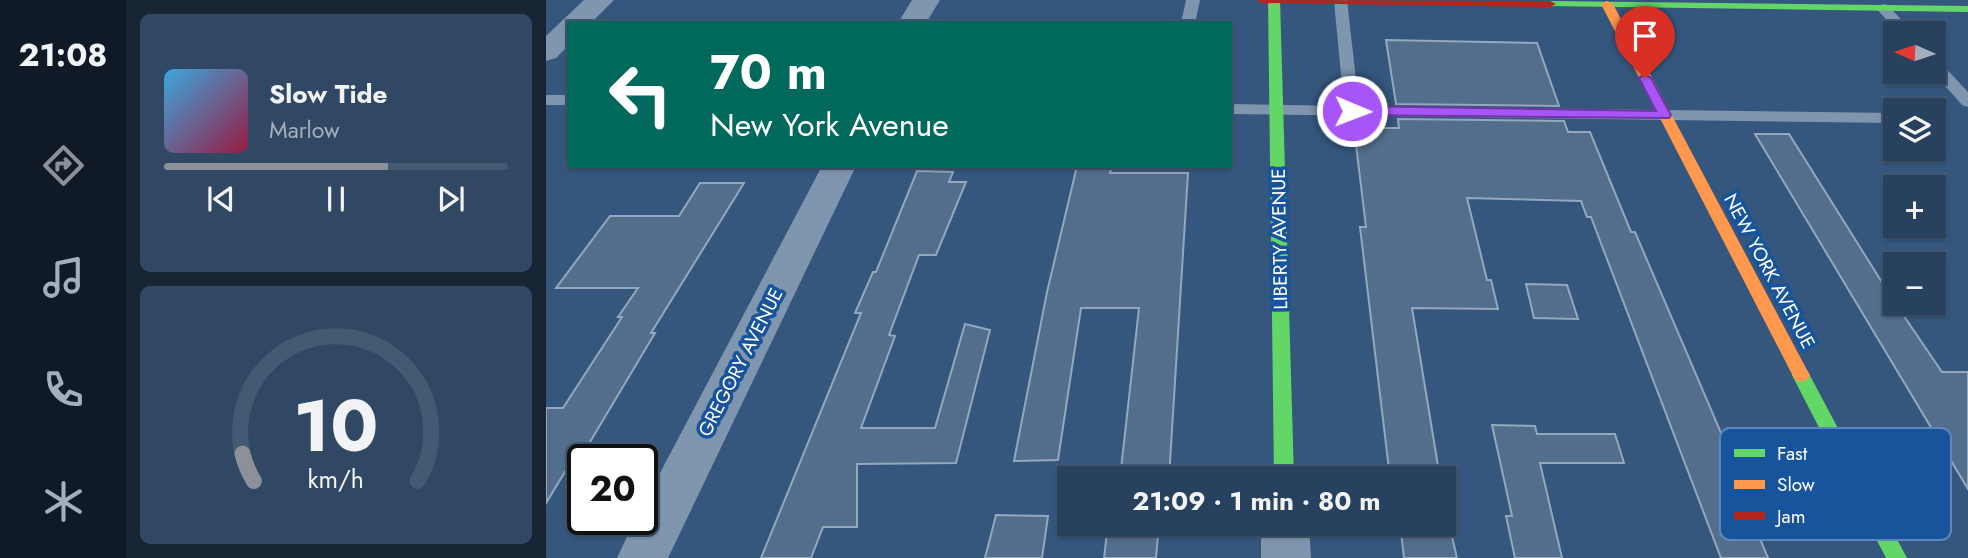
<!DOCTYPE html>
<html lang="en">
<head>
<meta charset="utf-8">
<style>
  body { margin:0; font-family:Jost,sans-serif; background:#304864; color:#f1f3f6; height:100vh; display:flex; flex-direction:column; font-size:26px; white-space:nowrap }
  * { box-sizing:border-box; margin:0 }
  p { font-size:23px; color:#a5afbc }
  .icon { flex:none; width:38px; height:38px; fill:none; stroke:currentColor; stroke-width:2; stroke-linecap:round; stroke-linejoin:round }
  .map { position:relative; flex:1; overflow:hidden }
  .side { display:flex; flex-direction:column; gap:14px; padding:14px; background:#162434; width:420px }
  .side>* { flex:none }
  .banner { position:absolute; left:21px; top:21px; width:665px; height:147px; border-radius:0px; box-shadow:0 2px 5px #0004,0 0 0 2px #445a73; background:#00695c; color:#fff; overflow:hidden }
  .needle { width:46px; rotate:273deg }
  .controls { position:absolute; left:1337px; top:21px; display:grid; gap:14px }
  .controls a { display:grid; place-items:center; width:63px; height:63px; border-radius:0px; background:#28415e; box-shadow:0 2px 5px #0004,0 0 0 2px #445a73; font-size:35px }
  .speed { position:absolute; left:21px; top:444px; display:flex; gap:14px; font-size:35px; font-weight:700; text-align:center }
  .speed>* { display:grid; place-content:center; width:91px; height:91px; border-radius:50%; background:#28415e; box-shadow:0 2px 5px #0004,0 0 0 2px #445a73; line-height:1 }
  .speed .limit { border:4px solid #111; border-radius:10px; background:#fff; color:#111 }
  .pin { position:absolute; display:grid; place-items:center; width:60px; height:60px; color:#fff; margin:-72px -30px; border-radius:50% 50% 50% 0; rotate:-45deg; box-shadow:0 0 7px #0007 }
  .pin .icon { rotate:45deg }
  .me { position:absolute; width:77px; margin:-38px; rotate:91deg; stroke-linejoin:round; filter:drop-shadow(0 0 5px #0008) }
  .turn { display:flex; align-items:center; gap:24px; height:147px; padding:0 28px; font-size:32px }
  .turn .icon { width:91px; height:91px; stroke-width:2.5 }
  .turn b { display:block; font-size:49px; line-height:60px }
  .side .widget { flex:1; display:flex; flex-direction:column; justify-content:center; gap:10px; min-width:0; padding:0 24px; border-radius:10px; background:#304864 }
  .side .dial { align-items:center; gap:0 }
  .dial svg { height:182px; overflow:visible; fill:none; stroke:#445a73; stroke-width:7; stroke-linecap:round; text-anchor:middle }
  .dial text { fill:#f1f3f6; stroke:none }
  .song { display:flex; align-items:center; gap:21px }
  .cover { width:84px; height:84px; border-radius:10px; background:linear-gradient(135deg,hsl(200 70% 55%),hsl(340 70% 35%)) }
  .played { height:7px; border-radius:4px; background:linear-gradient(90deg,#8c9099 65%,#445a73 65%) }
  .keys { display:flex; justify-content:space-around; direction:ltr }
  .trip { position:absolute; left:511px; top:466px; width:399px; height:70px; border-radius:0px; background:#28415e; box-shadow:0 2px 5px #0004,0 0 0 2px #445a73; font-weight:700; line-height:70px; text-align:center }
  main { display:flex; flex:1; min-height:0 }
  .tab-bar { display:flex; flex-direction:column; width:126px; justify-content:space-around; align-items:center; background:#101a26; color:#a5afbc }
  .tab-bar .icon { width:49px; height:49px }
  .tab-bar .current { color:#8c9099 }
  .tab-bar b { font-size:32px; color:#f1f3f6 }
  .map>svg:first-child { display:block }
</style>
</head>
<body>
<main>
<nav class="tab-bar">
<b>21:08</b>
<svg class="icon current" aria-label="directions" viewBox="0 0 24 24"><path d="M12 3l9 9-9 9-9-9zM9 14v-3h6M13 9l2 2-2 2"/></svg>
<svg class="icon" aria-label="music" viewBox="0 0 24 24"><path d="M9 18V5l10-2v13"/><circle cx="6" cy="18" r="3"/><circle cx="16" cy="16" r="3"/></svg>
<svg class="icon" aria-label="phone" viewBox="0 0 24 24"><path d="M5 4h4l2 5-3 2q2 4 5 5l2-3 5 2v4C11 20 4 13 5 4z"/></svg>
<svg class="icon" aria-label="climate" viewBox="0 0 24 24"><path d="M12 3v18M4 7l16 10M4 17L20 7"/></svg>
</nav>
<section class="side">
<div class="widget">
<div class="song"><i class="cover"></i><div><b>Slow Tide</b><p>Marlow</p></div></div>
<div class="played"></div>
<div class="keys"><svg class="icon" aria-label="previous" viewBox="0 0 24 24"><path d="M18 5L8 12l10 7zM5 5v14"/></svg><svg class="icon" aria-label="pause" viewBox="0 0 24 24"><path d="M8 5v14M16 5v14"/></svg><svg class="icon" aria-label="next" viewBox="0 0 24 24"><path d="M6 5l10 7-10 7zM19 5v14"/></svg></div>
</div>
<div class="widget dial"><svg viewBox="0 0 100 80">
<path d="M14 69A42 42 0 1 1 86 69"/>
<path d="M14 69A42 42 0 0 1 9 57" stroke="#8c9099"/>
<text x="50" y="56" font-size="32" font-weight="700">10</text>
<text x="50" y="72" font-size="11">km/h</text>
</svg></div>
</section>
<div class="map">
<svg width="1422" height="558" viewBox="0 0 1422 558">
  <rect width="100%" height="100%" fill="#35577e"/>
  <g fill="#526e8c" stroke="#94a7bd" stroke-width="2">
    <polygon points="840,40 991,43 1013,106 850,104"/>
    <polygon points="852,119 1018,121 1022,132 1044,132 1085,232 1089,232 1208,510 1202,510 1222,558 1175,558 1045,217 1041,217 1035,201 921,198 941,280 945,280 952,309 866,308 894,478 844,478 814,227 820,227 808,128 853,128"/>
    <polygon points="1209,134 1243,134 1349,303 1396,372 1422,372 1422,489"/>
    <polygon points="531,166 566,166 564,173 642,173 623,478 574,478 593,308 535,308 512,460 468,461 501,292"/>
    <polygon points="371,171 407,172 403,182 420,182 390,255 373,255 343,335 349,336 315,428 389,428 419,324 444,330 410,463 311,464 311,527 277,527 265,558 215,558 315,313 309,313 327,272 330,272"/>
    <polygon points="154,183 198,183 105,333 109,333 38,452 31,452 0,503 0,408 17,408 76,317 72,317 92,288 10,288 64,216 133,216"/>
    <polygon points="980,284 1021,285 1032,319 988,318"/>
    <polygon points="946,425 989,426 991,434 1069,434 1078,463 994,463 1016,558 969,558 960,516 966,516"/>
    <polygon points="898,502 911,558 858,558 854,523 898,523"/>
    <polygon points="450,515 502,516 496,558 439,558"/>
    <polygon points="613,523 610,558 558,558 562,524"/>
  </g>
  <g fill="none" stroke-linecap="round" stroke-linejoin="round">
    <g fill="#8096af" fill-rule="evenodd">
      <polygon points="640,0 654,0 649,23 635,23"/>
      <polygon points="801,0 813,106 1349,113 1349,123 684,114 684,104 798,106 788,1"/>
      <polygon points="1337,4 1342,5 1367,33 1352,33 1330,8"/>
      <polygon points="1388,60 1393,61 1422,92 1422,107 1416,105 1387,72"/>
      <rect x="0" y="95" width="23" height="10"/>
    </g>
    <g fill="#8096af" fill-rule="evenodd">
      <polygon points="38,0 68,0 45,23 23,23 23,45 10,58 0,61 0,36"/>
      <polygon points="366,0 394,0 380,23 352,23"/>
      <polygon points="276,166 310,166 122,558 71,558 89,520 96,520 96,507"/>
      <polygon points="715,523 763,523 765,558 715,558"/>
    </g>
    <g fill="#63d668" fill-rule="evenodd">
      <polygon points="722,0 734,0 748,478 728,478"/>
      <polygon points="1004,1 1422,6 1422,12 1000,6 998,4"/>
      <polygon points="1255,368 1261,370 1361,558 1340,558 1246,375 1249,370"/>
    </g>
    <polygon fill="#ff974d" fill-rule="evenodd" points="1061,1 1067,4 1261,370 1264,375 1261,380 1255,382 1249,380 1055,4"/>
    <polygon fill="#b3261e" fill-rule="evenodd" points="710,0 1004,1 1010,4 1004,7 716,3"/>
  </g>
  <polygon fill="#a855f7" stroke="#6d37a1" stroke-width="2" points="1099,74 1105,78 1125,115 1123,118 806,115 800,111 806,106 1110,111 1093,78"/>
  <g text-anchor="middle" stroke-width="7" stroke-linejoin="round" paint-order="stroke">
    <g font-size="19" fill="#fff" stroke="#17549c">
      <text transform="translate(733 239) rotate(-91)" y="7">LIBERTY AVENUE</text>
      <text transform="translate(1224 271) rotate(62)" y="7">NEW YORK AVENUE</text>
      <text transform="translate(194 362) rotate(-63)" y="7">GREGORY AVENUE</text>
    </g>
  </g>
  <rect x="1174" y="428" width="231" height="112" rx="10" fill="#17549c" stroke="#5d87ba" stroke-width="2"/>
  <rect x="1188" y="449" width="31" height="8" fill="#63d668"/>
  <rect x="1188" y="480" width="31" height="9" fill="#ff974d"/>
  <rect x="1188" y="512" width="31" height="8" fill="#b3261e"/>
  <g font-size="19" fill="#fff">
    <text x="1231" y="460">Fast</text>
    <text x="1231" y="491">Slow</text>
    <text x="1231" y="523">Jam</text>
  </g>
</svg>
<div class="controls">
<a><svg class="needle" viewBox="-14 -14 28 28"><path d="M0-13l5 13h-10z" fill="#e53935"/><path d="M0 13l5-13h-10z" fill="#a5afbc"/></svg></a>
<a><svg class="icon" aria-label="layers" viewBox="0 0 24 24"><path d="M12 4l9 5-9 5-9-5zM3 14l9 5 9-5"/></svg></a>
<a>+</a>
<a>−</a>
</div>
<div class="speed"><div class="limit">20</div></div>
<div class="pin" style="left:1099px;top:78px;background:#d93025"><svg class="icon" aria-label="arrive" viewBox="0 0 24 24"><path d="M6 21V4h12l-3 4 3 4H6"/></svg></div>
<svg class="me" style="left:806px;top:111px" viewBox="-20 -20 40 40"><circle r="17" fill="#a855f7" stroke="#fff" stroke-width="3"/><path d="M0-11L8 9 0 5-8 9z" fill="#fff"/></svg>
<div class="trip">21:09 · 1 min · 80 m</div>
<div class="banner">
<div class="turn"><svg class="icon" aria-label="left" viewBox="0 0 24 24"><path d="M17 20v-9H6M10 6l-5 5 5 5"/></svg><div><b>70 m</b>New York Avenue</div></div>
</div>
</div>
</main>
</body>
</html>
